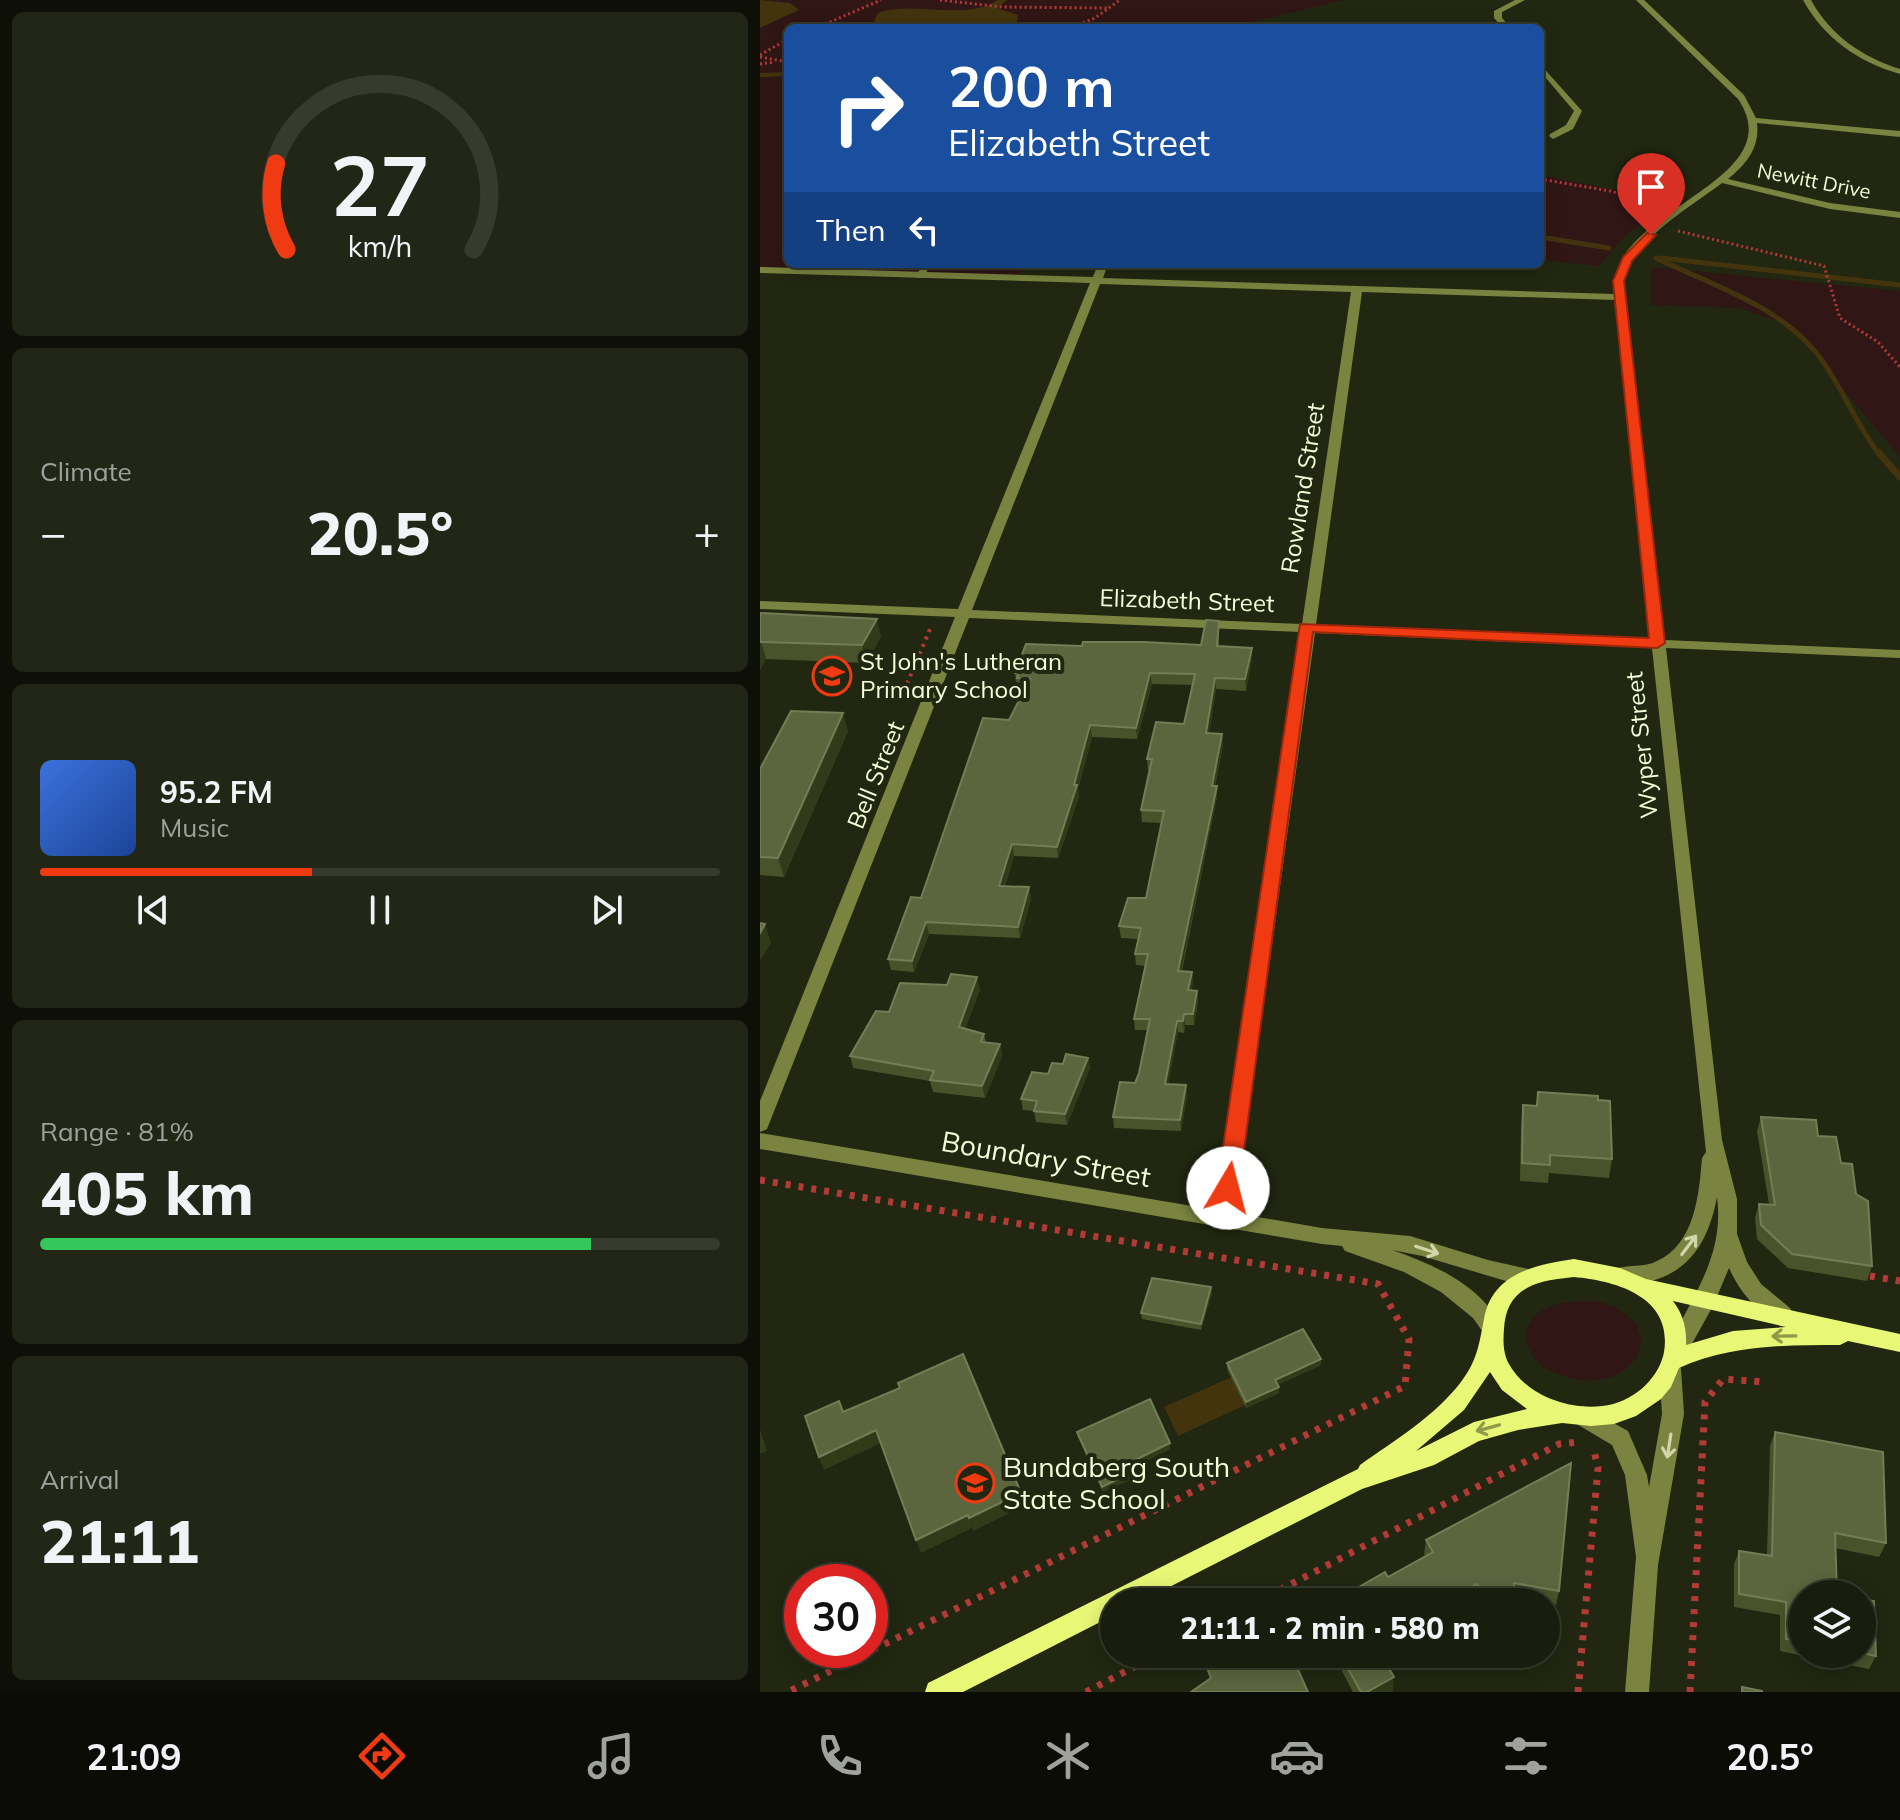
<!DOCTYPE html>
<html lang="en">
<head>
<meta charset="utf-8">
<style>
  body { margin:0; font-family:Mulish,sans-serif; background:#222616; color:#f1f3f6; height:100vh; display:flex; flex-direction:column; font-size:30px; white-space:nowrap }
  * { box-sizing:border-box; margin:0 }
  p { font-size:26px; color:#9fa29d }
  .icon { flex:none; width:44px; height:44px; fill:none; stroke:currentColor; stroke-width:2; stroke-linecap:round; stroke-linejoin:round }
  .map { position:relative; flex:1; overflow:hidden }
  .panel { display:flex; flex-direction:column; gap:12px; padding:12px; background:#0e1007; width:760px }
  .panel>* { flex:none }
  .banner { position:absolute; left:24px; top:24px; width:760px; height:244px; border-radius:12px; box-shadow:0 4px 20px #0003,0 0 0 2px #373b2e; background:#1a4fa0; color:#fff; overflow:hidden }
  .buttons { position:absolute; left:1028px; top:1580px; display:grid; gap:16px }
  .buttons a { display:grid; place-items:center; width:88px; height:88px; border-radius:50%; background:#191d0d; box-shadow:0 4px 20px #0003,0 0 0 2px #373b2e; font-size:40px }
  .speed { position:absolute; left:24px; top:1564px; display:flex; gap:16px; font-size:40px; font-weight:700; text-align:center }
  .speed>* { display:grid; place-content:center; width:104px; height:104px; border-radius:50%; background:#191d0d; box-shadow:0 4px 20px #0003,0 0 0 2px #373b2e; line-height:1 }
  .speed .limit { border:12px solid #d22; background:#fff; color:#111 }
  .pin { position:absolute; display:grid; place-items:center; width:68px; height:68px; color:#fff; margin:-82px -34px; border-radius:50% 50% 50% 0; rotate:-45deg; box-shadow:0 0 8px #0007 }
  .pin .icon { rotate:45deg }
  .me { position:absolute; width:88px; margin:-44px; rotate:8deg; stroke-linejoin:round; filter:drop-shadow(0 0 6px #0008) }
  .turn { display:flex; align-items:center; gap:28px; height:168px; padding:0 32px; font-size:36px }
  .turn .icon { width:104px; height:104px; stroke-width:2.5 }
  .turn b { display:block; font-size:56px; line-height:68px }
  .then { display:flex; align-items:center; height:76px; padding:0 32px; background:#0003; gap:16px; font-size:30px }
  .big { font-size:60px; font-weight:800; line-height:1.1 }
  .panel .tile { flex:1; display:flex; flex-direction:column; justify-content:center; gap:12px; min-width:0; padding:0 28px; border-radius:12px; background:#222616 }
  .panel .dial { align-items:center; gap:0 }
  .dial svg { height:208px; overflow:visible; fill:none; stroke:#373b2e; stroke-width:7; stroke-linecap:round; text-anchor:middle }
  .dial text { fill:#f1f3f6; stroke:none }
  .song { display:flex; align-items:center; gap:24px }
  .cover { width:96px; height:96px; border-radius:12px; background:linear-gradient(135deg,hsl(220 70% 55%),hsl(220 70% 35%)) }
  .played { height:8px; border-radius:4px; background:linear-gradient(90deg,#f03b12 40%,#373b2e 40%) }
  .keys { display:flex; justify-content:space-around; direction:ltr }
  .heat { display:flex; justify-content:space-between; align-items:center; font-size:44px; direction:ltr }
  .charge { height:12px; border-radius:6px; background:linear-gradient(90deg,#34c759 81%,#373b2e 0) }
  .trip { position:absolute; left:340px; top:1588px; width:460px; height:80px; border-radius:40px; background:#191d0d; box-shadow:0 4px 20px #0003,0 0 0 2px #373b2e; font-weight:800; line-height:80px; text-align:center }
  .tabs { display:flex; height:128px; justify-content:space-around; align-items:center; background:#0a0c05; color:#9fa29d }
  .tabs .icon { width:56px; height:56px }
  .tabs .active { color:#f03b12 }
  .tabs b { font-size:36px; color:#f1f3f6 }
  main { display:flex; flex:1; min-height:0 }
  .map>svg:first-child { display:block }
</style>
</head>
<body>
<main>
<section class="panel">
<div class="tile dial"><svg viewBox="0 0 100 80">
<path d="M14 69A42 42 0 1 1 86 69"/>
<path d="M14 69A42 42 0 0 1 10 36" stroke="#f03b12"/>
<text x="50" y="56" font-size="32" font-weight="700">27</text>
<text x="50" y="72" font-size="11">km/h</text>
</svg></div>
<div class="tile"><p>Climate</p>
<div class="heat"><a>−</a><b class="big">20.5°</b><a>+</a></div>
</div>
<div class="tile">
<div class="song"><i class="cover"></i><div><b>95.2 FM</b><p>Music</p></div></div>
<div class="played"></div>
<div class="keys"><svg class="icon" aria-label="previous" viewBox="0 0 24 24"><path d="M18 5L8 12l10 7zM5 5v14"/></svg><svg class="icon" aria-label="pause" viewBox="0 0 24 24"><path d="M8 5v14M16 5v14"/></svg><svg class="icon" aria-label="next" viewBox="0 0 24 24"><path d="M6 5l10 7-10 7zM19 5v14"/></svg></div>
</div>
<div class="tile"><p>Range · 81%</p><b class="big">405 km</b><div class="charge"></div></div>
<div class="tile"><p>Arrival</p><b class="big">21:11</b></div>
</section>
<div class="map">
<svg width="1140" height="1692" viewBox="0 0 1140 1692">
  <rect width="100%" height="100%" fill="#212711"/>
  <g fill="#301615">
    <polygon points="0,0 584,0 491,22 494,28 28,28 28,264 265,264 257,279 0,271"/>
    <polygon points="780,175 911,201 865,236 839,266 780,260"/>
    <polygon points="891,267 1140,291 1140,457 1028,324 979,308 891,305"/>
    <path d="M836 1301C923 1321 870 1411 789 1370 762 1356 757 1321 787 1308 802 1301 820 1301 836 1301Z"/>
  </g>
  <g fill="#43340e">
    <polygon points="0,0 30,3 39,10 0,28"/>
    <path d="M238 0H247L237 8 258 15 256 28H133L114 21 118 13C156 0 203 22 238 0Z"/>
    <polygon points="494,1367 509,1394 418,1436 404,1407"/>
  </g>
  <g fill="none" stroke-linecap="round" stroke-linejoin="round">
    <polyline stroke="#43340e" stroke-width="4" points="0,75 28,74"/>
    <g stroke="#43340e" stroke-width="5">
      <polyline points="780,237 849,248"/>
      <path d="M896 258C951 285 1019 305 1058 355 1082 386 1095 423 1119 454"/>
      <polyline points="901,258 1140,285"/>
    </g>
    <polyline stroke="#43340e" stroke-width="7" points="1118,452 1140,477"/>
    <g stroke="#b23b38" stroke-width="3" stroke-dasharray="2 3" stroke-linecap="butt">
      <polyline points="180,0 242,7 349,8"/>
      <polyline points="56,28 121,0"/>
      <polyline points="309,28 335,18 360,0"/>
      <polyline points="0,55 28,39"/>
      <polyline points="0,57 28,62"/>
      <polyline points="0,64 15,62"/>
      <polyline points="780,179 850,191 900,206"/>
      <polyline points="918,231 1064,266 1080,318 1118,342 1140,367"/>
    </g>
    <polyline stroke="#b23b38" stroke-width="4" stroke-dasharray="3 5" stroke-linecap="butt" points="144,691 170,629"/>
    <g stroke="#b23b38" stroke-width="7" stroke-dasharray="5 8" stroke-linecap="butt">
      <polyline points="0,1180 618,1284 649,1339 645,1386 28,1692"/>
      <polyline points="1110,1276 1140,1281"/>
      <polyline points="497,1602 799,1444 818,1442"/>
      <polyline points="326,1692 399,1654"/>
      <polyline points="818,1692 838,1468 834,1451"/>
      <polyline points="930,1692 945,1402 963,1379 1006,1382"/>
    </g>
    <polygon fill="#7a833f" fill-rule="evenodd" points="163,264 171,264 163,278 157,278 156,276"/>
    <g fill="#7a833f" fill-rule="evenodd">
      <polygon points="755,0 765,0 742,12 742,18 751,28 743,28 734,18 734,11"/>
      <path d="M876 0H884L984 95 996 118 1140 131V137L997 123C1000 148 986 164 968 179L1070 203 1140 212V218L1070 209 962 183C925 211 879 235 863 281L905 640 1140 650V658L906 648 962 1140 977 1199V1234L987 1262 1001 1284 1030 1308 1033 1314 1030 1320 1023 1323C997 1314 980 1292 969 1268L953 1306 924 1358 917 1360 910 1358 906 1351C930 1299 965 1258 957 1197 950 1234 935 1266 898 1279 884 1283 868 1286 855 1281L852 1275 855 1269C869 1264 884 1268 897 1261 935 1244 939 1194 942 1158L946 1152 892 648 555 633 475 1213 562 1228 650 1236 728 1260 777 1271 780 1277 777 1283 770 1286 756 1284 662 1256 632 1250C673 1264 723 1286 742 1328L739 1335 732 1337 725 1335 713 1318 681 1292 644 1272 585 1251 582 1246 562 1244 0 1149V1133L456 1210 541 632 209 618 9 1124 7 1129 0 1132V1101L195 617 0 609V601L198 609 330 283 0 273V267L333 277 338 264H348L343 278 854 294C845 209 1035 183 978 99ZM340 284 591 292 542 624 212 610ZM602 292 855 300 891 639 556 625Z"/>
      <path d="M1043 0H1051C1070 35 1102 57 1140 69V74C1098 62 1064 38 1043 0Z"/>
      <polygon points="780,64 822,111 813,129 793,139 789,136 790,134 806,125 814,111 780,71"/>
      <polygon points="910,1359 918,1362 921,1369 924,1414 898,1565 889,1692 865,1692 876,1557 865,1475 852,1445 815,1423 812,1416 815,1409 823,1406 868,1431 887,1475 889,1487 902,1414 899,1369 902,1362"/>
    </g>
    <path fill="#e8f776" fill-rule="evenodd" d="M814 1259 860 1268 886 1279 1140 1334V1352L1088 1341 1080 1345C1024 1345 971 1345 919 1368L911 1387 901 1399 876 1416 854 1424 831 1426 802 1423 758 1430 719 1441 674 1465 602 1489 380 1602H354V1615L203 1692H165L168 1683 598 1469 600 1465C635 1440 674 1417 701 1382 717 1361 719 1345 724 1319 732 1273 775 1265 814 1259ZM814 1277C857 1281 913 1297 904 1352 901 1369 888 1386 873 1395 836 1420 770 1403 749 1364 743 1353 743 1341 744 1329 745 1311 751 1297 767 1288 781 1280 798 1279 814 1277ZM913 1301 1026 1327 973 1331 926 1345C927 1329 923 1314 913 1301ZM730 1372 742 1390 767 1409 714 1422 656 1451 704 1410Z"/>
  </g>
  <g fill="#48532b">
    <polygon points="0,613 121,637 106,663 6,659 0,670"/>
    <polygon points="459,621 459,646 492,648 492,659 486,691 456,689 449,733 462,734 463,745 455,786 457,786 457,797 422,971 432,972 433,983 431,990 437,991 438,1002 434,1025 425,1025 424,1033 418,1032 408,1084 426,1085 427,1097 421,1131 354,1128 353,1117 375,1083 379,1073 387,1030 375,1030 374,1019 386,966 376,965 375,954 378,939 361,938 359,926 386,898 402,823 382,822 381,810 390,770 388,770 387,759 424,724 432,685 392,684 377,739 332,737 318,789 319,797 298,858 254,856 245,886 269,887 271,899 260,938 169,934 154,972 131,970 128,959 161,898 265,690 259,689 258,685 256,684 255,673 322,646 441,645"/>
    <polygon points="88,731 24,877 0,875 0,769"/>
    <polygon points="220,989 205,1029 224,1034 226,1042 240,1044 242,1056 225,1098 173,1092 170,1081 93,1068 90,1056 129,1012"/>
    <polygon points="328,1058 330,1068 307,1125 276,1122 274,1111 263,1110 261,1099 288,1074 303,1064"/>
    <polygon points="778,1092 838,1100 852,1159 849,1178 789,1173 788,1183 760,1181 761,1124 763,1105 776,1106"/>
    <polygon points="1001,1117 1058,1136 1081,1163 1096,1194 1112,1266 1107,1281 1028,1268 997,1239 995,1218 999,1204 1009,1204 997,1131"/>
    <polygon points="452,1293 441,1330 382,1319 381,1313"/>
    <polygon points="561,1359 561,1365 517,1385 519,1393 486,1408 467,1369 467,1363"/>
    <polygon points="317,1432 410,1443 410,1449 373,1467 376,1477 343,1492 318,1437"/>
    <polygon points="1015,1432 1126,1543 1119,1557 1075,1548 1042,1594 1042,1654 1102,1654 1102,1599 1116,1656 1109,1669 1020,1651 1020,1615 974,1607 974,1564 979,1551 1007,1555 1010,1446"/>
    <polygon points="666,1540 799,1591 796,1605 786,1603 786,1602 752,1597 752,1602 718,1602 715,1598 708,1602 564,1602 576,1600 628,1577 666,1556 664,1554"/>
    <polygon points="573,1654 653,1654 629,1668 633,1691 630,1692 593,1692"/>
  </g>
  <g fill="#313a19">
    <polygon points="117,619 121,637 106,663 102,645"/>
    <polygon points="1,641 6,659 0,670 0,642"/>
    <polygon points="492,648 492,659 486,691 485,679"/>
    <polygon points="390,673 392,684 377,739 376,728"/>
    <polygon points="455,678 456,689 447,744 446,733"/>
    <polygon points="83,713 88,731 24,877 18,858"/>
    <polygon points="330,725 332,737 318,789 319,797 298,858 297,847"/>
    <polygon points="462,734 463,745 452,797 452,786"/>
    <polygon points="457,786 457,797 419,982 418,971"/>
    <polygon points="252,844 254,856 241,897 239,886"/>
    <polygon points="269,887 271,899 260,938 258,927"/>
    <polygon points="166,922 169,934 154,972 152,961"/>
    <polygon points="5,924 11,943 0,961 0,933"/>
    <polygon points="432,972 433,983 429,1002 428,990"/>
    <polygon points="217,977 220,989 201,1039 199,1027"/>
    <polygon points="437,991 438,1002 434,1025 433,1014"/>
    <polygon points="424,1014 425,1025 424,1033 423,1021"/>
    <polygon points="417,1021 418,1032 406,1096 405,1084"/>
    <polygon points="240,1044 242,1056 225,1098 222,1086"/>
    <polygon points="328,1058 330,1068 307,1125 305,1114"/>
    <polygon points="426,1085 427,1097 421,1131 420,1120"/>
    <polygon points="451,1287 452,1293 441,1330 441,1324"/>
    <polygon points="561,1359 561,1365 515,1386 515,1380"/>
    <polygon points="519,1387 519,1393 486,1408 486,1402"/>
    <polygon points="0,1429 7,1451 0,1454"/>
    <polygon points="116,1430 121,1443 64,1470 59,1457"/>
    <polygon points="410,1443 410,1449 372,1468 371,1462"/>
    <polygon points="375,1471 376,1477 343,1492 342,1487"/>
    <polygon points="261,1493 264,1506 213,1531 209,1518"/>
    <polygon points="208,1515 212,1528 161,1553 156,1540"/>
    <polygon points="717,1584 715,1598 708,1602 683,1602"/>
    <polygon points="631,1654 653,1654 622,1672 623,1659"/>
    <polygon points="634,1677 633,1691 630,1692 607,1692"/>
  </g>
  <g fill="#5b653e" stroke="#737d56" stroke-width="2">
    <polygon points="0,613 117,619 102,645 0,642"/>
    <polygon points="446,620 459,621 457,646 492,648 485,679 455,678 446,733 462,734 452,786 457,786 418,971 432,972 428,990 437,991 433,1014 424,1014 423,1021 417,1021 405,1084 426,1085 420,1120 353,1117 360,1082 375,1083 379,1073 390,1019 374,1019 388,954 375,954 381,928 359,926 368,898 386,898 404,811 381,810 392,759 387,759 396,722 424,724 435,674 390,673 376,728 330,725 314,785 317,785 297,847 252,844 239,886 269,887 258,927 166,922 152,961 128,959 151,897 161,898 223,718 249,720 270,679 257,678 258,674 255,673 266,644 322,646 323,642 384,642 441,645"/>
    <polygon points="31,711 83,713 18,858 0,857 0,769"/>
    <polygon points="0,923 5,924 0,933"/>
    <polygon points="191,974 217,977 199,1027 224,1034 221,1042 240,1044 222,1086 170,1080 174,1071 90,1056 116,1011 129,1012 140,983 187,985"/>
    <polygon points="306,1054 328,1058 305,1114 274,1111 277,1101 261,1099 272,1072 288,1074 292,1063 303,1064"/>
    <polygon points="778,1092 838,1096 838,1100 850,1101 852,1159 790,1155 790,1165 762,1163 763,1105 777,1106"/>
    <polygon points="1001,1117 1056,1120 1058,1136 1076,1137 1081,1163 1092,1164 1096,1194 1108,1201 1112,1266 1032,1254 1001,1225 999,1204 1015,1205"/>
    <polygon points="392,1278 451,1287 441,1324 381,1313"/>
    <polygon points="543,1329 561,1359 515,1380 519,1387 486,1402 467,1363"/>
    <polygon points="203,1354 261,1493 209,1518 208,1515 156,1540 116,1430 59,1457 45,1416 79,1401 83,1412 140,1388 138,1383"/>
    <polygon points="390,1399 410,1443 371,1462 375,1471 342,1487 317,1432"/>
    <polygon points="1015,1432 1123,1452 1126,1543 1075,1533 1077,1594 1042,1594 1042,1642 1026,1639 1026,1602 979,1594 979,1551 1012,1556"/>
    <polygon points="811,1463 799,1591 754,1583 752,1602 728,1602 717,1584 683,1602 564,1602 574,1596 576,1600 625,1572 628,1577 673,1552 666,1540"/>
    <polygon points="1102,1599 1114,1601 1116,1656 1102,1653"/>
    <polygon points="474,1654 531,1654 548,1692 431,1692 451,1678 447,1668"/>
    <polygon points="580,1654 631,1654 623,1659 634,1677 607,1692 601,1692"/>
    <polygon points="982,1687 1002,1691 1002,1692 982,1692"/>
  </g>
  <defs><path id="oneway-shaft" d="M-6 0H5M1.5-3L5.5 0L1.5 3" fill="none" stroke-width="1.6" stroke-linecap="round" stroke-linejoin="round" transform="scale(2)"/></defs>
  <g stroke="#d0d8ab">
    <use href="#oneway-shaft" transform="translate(929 1245) rotate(-53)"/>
    <use href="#oneway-shaft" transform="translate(667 1250) rotate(18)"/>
    <use href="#oneway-shaft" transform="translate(909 1446) rotate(99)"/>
  </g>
  <g stroke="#8e9949">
    <use href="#oneway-shaft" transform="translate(1024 1336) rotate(179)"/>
    <use href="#oneway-shaft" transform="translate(728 1428) rotate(165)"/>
  </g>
  <polygon fill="#f03b12" stroke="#9c260c" stroke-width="2" points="887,233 896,235 872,261 864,281 905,643 897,648 553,632 479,1188 476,1194 460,1194 457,1188 540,624 889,638 853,281 863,257"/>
  <defs>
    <symbol id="school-ring" viewBox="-11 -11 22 22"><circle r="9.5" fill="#212711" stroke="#f03b12" stroke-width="1.5"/><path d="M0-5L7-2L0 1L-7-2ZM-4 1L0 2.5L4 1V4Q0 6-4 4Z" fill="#f03b12"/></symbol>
  </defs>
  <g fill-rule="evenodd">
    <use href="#school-ring" x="50" y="654" width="44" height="44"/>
    <use href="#school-ring" x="193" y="1461" width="44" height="44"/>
  </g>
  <g text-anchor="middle" stroke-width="8" stroke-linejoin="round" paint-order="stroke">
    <g font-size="20" fill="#f5fdd9" stroke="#212711">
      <text transform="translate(1054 181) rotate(11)" y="7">Newitt Drive</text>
    </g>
    <g font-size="24" fill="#f5fdd9" stroke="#212711">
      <text transform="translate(543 488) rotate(-81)" y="8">Rowland Street</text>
      <text transform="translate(427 601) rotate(2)" y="8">Elizabeth Street</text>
      <text transform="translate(882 745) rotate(-96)" y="8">Wyper Street</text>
      <text transform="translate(116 775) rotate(-68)" y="8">Bell Street</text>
    </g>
    <g font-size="24" fill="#f5fdd9" stroke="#212711" text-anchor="start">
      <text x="100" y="670">St John's Lutheran<tspan x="100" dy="28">Primary School</tspan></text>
    </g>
    <g font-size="28" fill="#f5fdd9" stroke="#212711">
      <text transform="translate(286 1159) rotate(10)" y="10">Boundary Street</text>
    </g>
    <g font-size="28" fill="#f5fdd9" stroke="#212711" text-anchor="start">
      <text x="243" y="1477">Bundaberg South<tspan x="243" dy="32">State School</tspan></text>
    </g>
  </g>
</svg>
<div class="buttons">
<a><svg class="icon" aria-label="layers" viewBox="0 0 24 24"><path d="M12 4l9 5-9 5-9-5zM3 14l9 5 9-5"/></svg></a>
</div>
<div class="speed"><div class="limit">30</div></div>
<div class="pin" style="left:891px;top:235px;background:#d93025"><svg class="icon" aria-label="arrive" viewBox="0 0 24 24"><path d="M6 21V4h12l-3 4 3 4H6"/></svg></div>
<svg class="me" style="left:468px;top:1188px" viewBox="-20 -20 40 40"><circle r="19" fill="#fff"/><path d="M0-13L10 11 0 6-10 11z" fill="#f03b12"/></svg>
<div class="trip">21:11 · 2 min · 580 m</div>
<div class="banner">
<div class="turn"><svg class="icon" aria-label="right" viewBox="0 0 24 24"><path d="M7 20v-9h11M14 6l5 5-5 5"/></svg><div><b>200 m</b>Elizabeth Street</div></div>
<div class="then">Then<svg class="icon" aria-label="left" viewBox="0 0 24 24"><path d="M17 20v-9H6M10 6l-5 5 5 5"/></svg></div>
</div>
</div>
</main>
<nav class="tabs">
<b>21:09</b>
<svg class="icon active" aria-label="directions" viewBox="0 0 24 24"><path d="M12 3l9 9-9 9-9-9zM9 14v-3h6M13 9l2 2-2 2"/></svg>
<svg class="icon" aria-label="music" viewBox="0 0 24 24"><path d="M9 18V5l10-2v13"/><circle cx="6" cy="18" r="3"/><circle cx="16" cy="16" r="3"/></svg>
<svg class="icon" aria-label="phone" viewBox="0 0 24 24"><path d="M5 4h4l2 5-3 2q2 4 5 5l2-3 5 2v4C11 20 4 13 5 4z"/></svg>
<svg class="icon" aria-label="climate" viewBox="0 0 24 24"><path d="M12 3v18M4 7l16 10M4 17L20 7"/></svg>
<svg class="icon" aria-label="car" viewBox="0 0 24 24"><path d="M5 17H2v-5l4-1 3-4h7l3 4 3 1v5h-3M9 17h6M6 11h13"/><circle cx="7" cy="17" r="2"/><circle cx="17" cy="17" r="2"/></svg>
<svg class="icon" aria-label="filters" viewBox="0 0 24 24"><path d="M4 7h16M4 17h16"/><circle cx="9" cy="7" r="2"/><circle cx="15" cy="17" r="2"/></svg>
<b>20.5°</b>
</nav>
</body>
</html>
